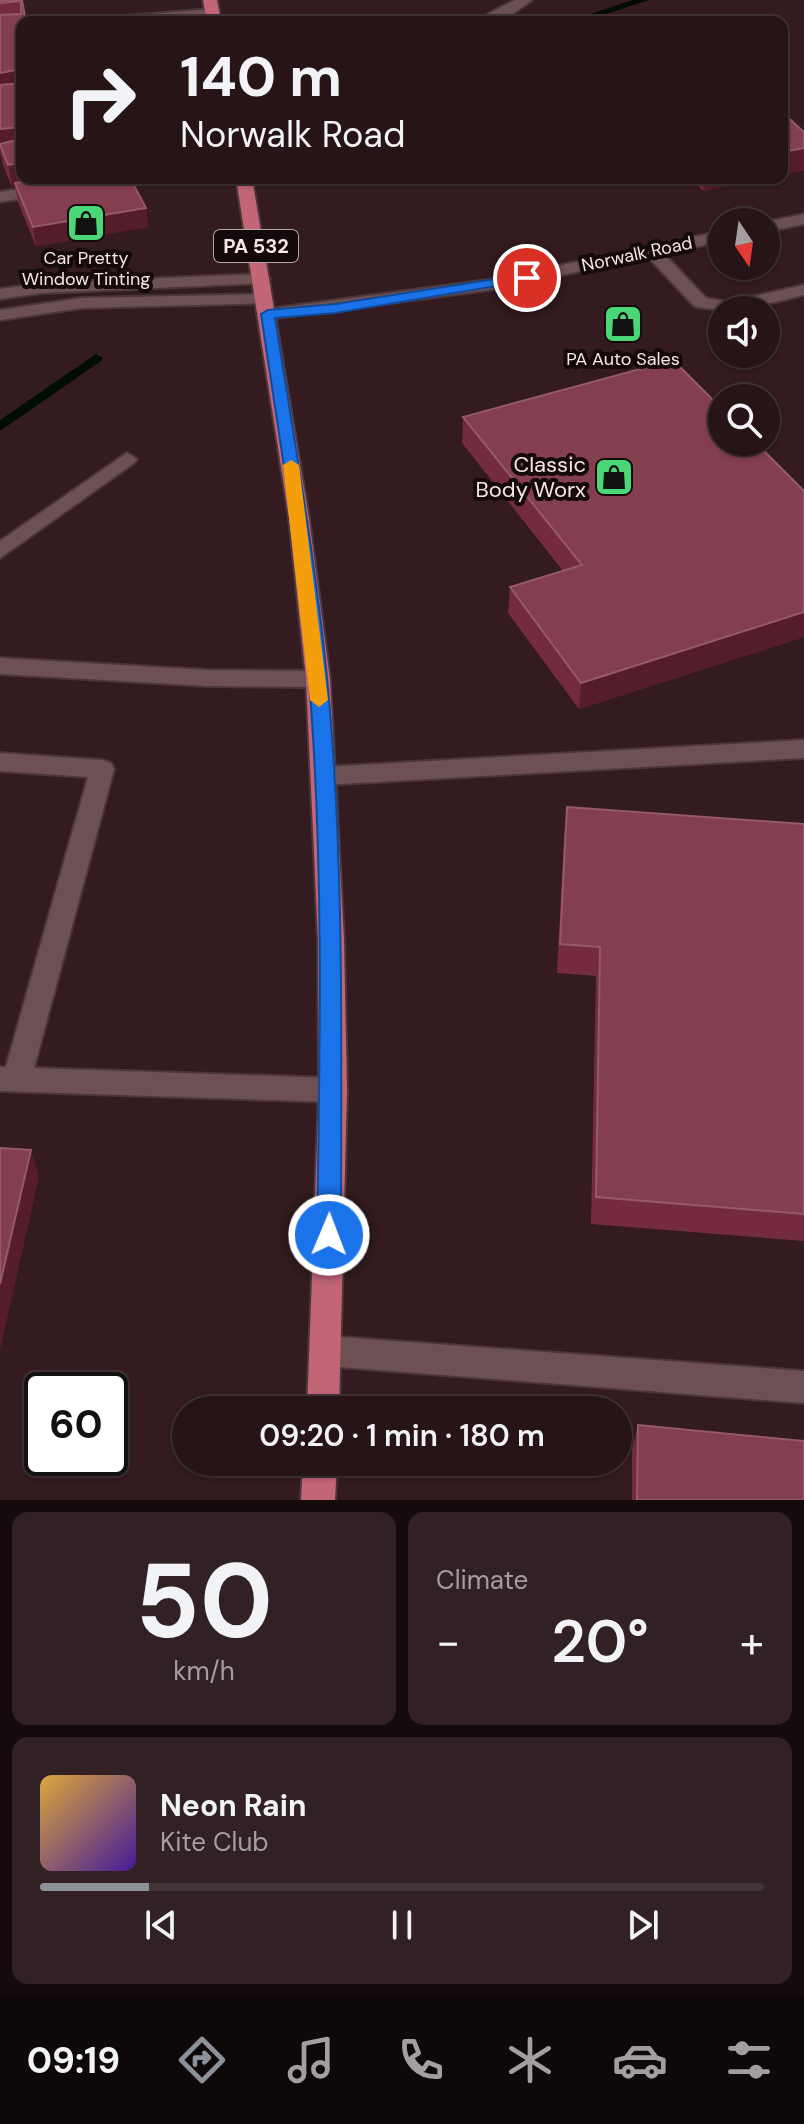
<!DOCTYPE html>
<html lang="en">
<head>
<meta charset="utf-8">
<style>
  body { margin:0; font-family:"DM Sans",sans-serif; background:#322124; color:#f1f3f6; height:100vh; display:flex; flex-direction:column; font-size:30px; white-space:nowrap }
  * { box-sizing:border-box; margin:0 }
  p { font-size:26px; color:#a49ea1 }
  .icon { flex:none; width:44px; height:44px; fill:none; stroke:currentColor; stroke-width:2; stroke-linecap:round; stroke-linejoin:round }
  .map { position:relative; height:1500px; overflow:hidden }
  .side { display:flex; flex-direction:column; gap:12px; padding:12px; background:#150b0d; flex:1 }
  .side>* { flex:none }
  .banner { position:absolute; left:16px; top:16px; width:772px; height:168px; border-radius:16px; box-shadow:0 2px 6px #0004,0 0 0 2px #423336; background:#261417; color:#f1f3f6; overflow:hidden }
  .needle { width:52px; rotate:167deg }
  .controls { position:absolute; left:708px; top:208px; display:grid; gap:16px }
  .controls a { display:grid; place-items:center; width:72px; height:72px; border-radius:50%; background:#261417; box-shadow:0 2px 6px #0004,0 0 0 2px #423336; font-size:40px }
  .speed { position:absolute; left:24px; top:1372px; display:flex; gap:16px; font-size:40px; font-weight:700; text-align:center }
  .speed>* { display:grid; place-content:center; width:104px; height:104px; border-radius:50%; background:#261417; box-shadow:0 2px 6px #0004,0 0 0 2px #423336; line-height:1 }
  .speed .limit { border:4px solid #111; border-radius:12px; background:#fff; color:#111 }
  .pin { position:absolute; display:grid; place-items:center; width:68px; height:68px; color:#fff; margin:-34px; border:4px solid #fff; border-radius:50%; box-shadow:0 2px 8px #0007 }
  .me { position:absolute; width:88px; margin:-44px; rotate:1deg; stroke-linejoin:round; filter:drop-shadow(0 0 6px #0008) }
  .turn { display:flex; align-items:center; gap:28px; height:168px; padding:0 32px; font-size:36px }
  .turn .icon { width:104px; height:104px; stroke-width:2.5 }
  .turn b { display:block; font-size:56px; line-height:68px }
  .big { font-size:60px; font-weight:600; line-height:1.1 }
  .side .widget { flex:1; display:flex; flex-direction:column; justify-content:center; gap:12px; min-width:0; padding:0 28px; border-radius:16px; background:#322124 }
  .side .dial { align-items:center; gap:0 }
  .dial b { font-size:104px; line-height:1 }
  .song { display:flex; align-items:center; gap:24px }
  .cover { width:96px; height:96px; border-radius:12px; background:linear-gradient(135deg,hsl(40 70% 55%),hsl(260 70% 35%)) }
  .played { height:8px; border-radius:4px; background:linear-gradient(90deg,#8c9099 15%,#423336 15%) }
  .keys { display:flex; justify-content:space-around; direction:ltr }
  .heat { display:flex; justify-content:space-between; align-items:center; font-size:44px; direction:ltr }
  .side .tiles { flex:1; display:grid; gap:12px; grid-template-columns:1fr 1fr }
  .widget:last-child { grid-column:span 2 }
  .trip { position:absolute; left:172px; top:1396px; width:460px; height:80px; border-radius:40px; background:#261417; box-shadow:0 2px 6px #0004,0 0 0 2px #423336; font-weight:600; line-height:80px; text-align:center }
  .dock { display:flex; height:128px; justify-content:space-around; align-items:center; background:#0f0809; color:#a49ea1 }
  .dock .icon { width:56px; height:56px }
  .dock .active { color:#8c9099 }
  .dock b { font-size:36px; color:#f1f3f6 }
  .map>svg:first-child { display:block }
</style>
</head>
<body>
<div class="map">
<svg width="804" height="1500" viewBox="0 0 804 1500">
  <rect width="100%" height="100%" fill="#331b1f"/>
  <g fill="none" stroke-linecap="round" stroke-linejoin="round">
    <g fill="#000e02" fill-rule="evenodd">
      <polygon points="633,0 649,0 582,22 566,22"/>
      <polygon points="96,354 103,358 101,361 0,431 0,420"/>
    </g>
    <defs>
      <g id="minor">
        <polygon points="515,0 532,0 504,20 473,22"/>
        <polygon points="212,9 219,13 217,16 153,22 93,22 100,18"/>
        <polygon points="84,178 122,178 114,183 0,202 0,192"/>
        <polygon points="804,214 804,224 766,232 766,222"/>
        <path d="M722 231V241L664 254 706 298 728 302 804 285V295C766 304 731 315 694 306L648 257 496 289 268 319 259 314 268 309 496 279Z"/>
        <polygon points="261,274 270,279 267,283 42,293 0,299 0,289 42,283"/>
        <polygon points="265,294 271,295 271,303 82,308 0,320 0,310 82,298"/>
        <polygon points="127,453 137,459 134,463 0,558 0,541"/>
        <polygon points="0,658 207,670 318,671 330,679 318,687 207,686 0,674"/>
        <polygon points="804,740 804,758 323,785 314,782 311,776 314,770 323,767"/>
        <polygon points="0,753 102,760 111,763 114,769 34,1068 333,1078 343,1081 347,1090 343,1099 333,1102 0,1091 0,1067 6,1067 88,777 0,771"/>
        <polygon points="326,1336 804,1371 804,1403 326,1366 315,1362 310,1351 315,1340"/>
      </g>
      <g id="major">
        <polygon points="203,0 217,0 221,22 207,22"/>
        <polygon points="236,178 252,178 309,518 330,679 344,940 347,1090 339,1410 307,1410 319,1090 318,940 306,679 289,518"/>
        <polygon points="303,1462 337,1462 335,1500 301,1500"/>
      </g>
    </defs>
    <use href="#minor" stroke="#4b363a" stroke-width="4"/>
    <use href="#major" stroke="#4b363a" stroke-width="4"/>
    <use href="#minor" fill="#6d5054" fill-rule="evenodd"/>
    <use href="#major" fill="#c26577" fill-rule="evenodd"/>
  </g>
  <g fill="#752b3e">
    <polygon points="0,0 22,0 22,178 146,208 148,227 36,246 18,202 15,186 12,187 3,165 0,151"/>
    <polygon points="690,178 768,178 703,191"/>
    <polygon points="463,417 804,491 804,637 579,709 508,613 510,587 563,571 462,443"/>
    <polygon points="567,807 804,824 804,1241 591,1224 596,976 557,973 564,836"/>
    <polygon points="638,1425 804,1500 632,1500 632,1449"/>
  </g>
  <g fill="#551c2a">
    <polygon points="21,69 22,90 0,94 0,73"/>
    <polygon points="20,127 22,149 0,145 0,129"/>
    <polygon points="804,148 804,171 782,175 782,152"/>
    <polygon points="22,163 22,178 66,178 15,183 15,186 12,187 8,165"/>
    <polygon points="705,178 768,178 703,191"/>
    <polygon points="146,208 148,227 36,246 33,227"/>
    <polygon points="804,612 804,637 579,709 581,683"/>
    <polygon points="31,1150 39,1177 0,1351 0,1284"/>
  </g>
  <g fill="#833f50" stroke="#955968" stroke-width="2">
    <polygon points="0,0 22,0 26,22 22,22 22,163 8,165 0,144 21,139 20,127 0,129 0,85 21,83 21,69 0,73 0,15 21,14 21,1 0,3"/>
    <polygon points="782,112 804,132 804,148 782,152"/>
    <polygon points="46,178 130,178 146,208 33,227 15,183"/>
    <polygon points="673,360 722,409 722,442 755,442 804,491 804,612 581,683 510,587 582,565 463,417"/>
    <polygon points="567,807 804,824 804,1214 596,1197 600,947 560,944"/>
    <polygon points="0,1148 31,1150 0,1284"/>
    <polygon points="638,1425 804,1441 804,1500 637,1500"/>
  </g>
  <path fill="#1a73e8" stroke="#114b97" stroke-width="2" d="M527 274 532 275V280L335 313 275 318C294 438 315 557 327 678 345 863 341 1050 341 1235L337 1242 329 1246 321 1242 317 1235C320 1050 324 864 309 680 300 557 279 436 261 314L268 310 335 304Z"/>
  <polygon fill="#f59e0b" points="291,460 299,465 328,700 319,707 310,700 283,465"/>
  <defs>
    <symbol id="shop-square" viewBox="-11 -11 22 22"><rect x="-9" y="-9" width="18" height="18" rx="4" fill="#4bd677" stroke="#14090b"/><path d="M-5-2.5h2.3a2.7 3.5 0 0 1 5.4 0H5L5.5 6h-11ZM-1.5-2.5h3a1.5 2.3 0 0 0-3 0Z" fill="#111"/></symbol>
  </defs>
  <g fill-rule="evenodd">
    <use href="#shop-square" x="64" y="201" width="44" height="44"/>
    <use href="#shop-square" x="601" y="302" width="44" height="44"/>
    <use href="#shop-square" x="592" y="455" width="44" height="44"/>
  </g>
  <g text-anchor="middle" stroke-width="8" stroke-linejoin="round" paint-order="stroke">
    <g font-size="18" fill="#f8e6e8" stroke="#14090b">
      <text transform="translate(637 254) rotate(-12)" y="6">Norwalk Road</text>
    </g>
    <g font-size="18" fill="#f8e6e8" stroke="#14090b">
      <text x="86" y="264">Car Pretty<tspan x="86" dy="21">Window Tinting</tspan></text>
      <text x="623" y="365">PA Auto Sales</text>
    </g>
    <rect fill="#14090b" stroke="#b4a4a6" stroke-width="2" x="214" y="230" width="84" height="32" rx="6"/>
    <g font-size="20" font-weight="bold" fill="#f8e6e8">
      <text x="256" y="253">PA 532</text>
    </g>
    <g font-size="22" fill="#f8e6e8" stroke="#14090b" text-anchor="end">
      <text x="586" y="472">Classic<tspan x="586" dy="25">Body Worx</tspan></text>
    </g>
  </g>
</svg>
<div class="controls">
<a><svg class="needle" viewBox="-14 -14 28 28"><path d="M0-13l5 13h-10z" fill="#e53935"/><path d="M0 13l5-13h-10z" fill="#a49ea1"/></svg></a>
<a><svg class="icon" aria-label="sound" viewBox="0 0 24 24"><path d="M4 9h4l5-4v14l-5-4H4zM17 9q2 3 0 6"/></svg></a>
<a><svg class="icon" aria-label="search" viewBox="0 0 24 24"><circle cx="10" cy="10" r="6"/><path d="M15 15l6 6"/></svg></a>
</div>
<div class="speed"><div class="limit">60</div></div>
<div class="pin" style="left:527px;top:278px;background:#d93025"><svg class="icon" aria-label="arrive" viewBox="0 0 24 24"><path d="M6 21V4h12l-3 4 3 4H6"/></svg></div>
<svg class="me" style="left:329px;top:1235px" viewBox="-20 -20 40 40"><circle r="17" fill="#1a73e8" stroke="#fff" stroke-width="3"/><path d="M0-11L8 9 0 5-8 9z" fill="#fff"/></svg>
<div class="trip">09:20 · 1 min · 180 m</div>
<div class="banner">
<div class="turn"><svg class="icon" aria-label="right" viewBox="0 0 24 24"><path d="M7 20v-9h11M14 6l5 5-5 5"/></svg><div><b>140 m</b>Norwalk Road</div></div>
</div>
</div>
<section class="side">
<div class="tiles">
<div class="widget dial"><b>50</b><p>km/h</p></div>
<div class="widget"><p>Climate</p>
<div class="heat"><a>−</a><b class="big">20°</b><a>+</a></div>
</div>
<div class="widget">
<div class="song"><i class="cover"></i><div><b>Neon Rain</b><p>Kite Club</p></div></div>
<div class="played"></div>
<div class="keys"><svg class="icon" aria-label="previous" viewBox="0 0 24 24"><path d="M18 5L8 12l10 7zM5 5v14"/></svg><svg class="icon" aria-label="pause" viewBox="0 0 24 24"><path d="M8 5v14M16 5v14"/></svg><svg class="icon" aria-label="next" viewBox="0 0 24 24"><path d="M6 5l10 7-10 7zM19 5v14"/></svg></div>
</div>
</div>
</section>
<nav class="dock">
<b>09:19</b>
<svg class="icon active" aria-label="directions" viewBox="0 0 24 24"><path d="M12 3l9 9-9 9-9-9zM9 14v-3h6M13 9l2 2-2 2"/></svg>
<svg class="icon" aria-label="music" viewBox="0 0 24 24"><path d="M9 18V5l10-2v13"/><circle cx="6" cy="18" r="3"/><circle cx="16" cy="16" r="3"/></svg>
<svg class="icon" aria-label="phone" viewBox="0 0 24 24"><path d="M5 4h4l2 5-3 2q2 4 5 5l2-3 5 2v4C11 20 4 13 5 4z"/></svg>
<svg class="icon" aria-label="climate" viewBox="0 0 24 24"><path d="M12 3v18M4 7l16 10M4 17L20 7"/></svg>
<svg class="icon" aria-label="car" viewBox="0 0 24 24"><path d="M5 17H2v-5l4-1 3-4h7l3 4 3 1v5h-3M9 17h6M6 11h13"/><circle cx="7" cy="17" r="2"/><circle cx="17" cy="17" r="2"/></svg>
<svg class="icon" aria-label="filters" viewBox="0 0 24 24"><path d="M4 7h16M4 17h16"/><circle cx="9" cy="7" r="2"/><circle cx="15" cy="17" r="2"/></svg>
</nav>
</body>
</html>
